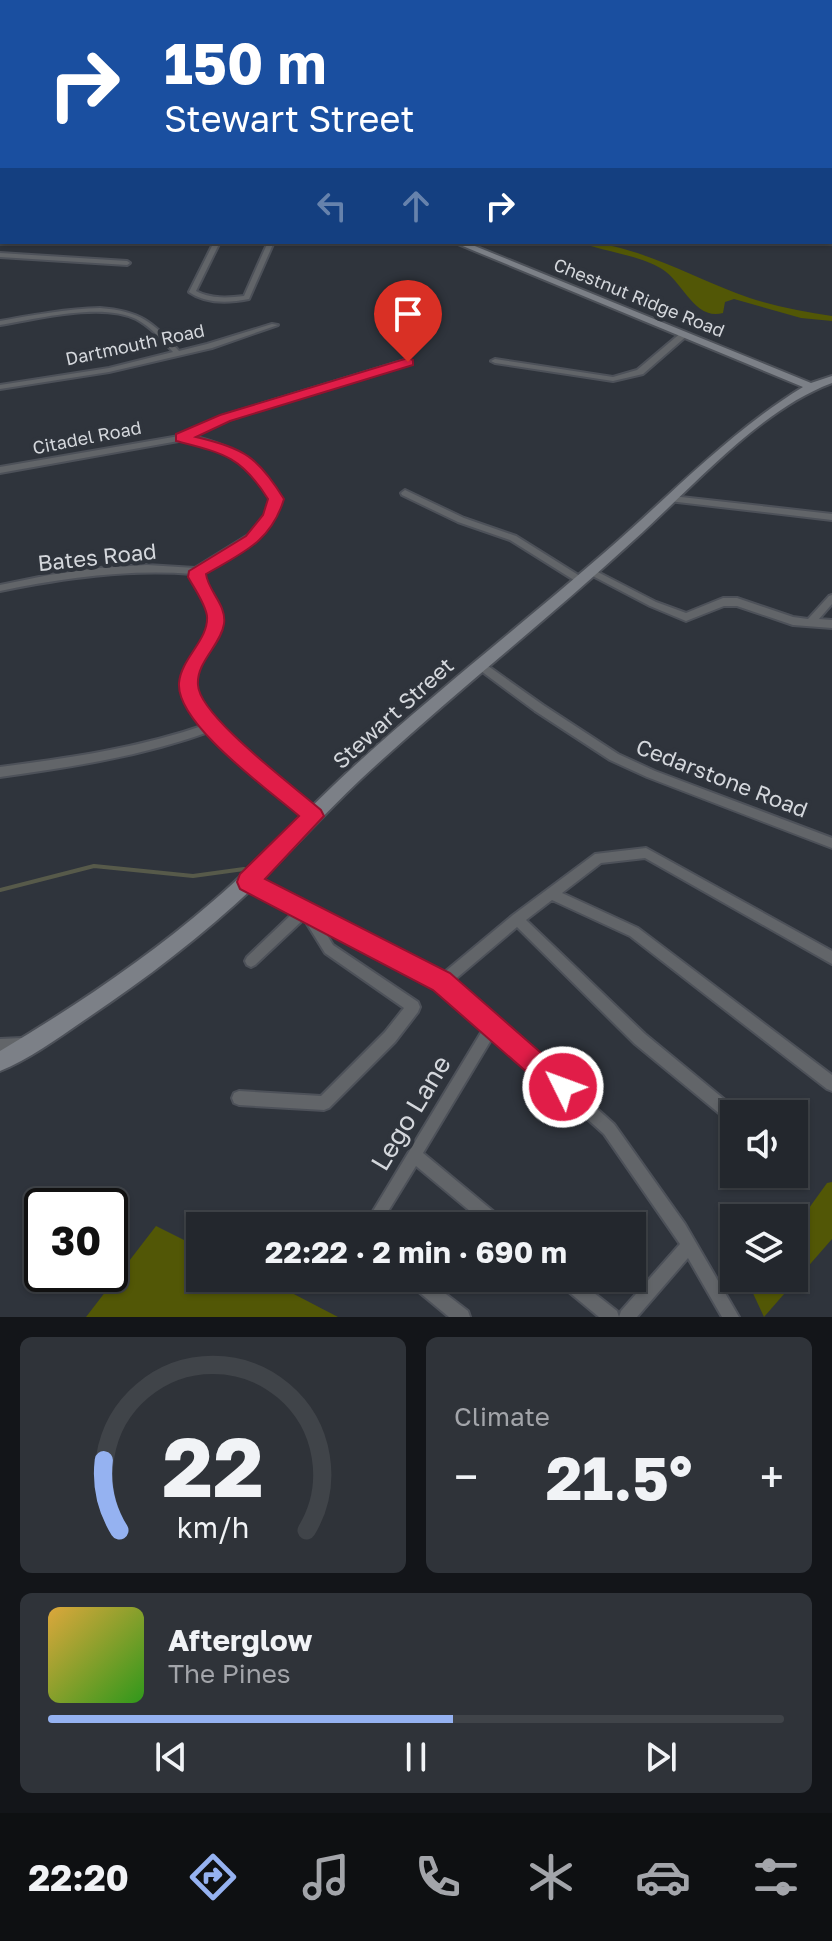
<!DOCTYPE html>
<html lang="en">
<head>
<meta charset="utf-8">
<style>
  body { margin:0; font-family:"Golos Text",sans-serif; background:#2f3339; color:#f1f3f6; height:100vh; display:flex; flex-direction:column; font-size:30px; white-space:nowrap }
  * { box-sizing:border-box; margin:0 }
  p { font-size:26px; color:#a3a5aa }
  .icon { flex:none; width:44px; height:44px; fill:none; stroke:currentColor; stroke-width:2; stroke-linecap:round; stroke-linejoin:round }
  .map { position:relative; height:1317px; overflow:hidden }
  .panel { display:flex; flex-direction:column; gap:20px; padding:20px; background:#131519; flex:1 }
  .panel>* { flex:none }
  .guide { position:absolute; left:0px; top:0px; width:832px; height:244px; box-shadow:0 2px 6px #0004,0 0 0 2px #404449; background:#1a4fa0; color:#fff; overflow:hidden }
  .tools { position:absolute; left:720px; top:1100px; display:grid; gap:16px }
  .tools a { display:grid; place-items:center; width:88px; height:88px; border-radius:0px; background:#23272d; box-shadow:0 2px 6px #0004,0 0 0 2px #404449; font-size:40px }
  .speed { position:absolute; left:24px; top:1188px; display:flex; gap:16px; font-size:40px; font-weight:700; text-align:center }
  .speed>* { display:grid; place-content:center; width:104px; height:104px; border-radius:50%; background:#23272d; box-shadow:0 2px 6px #0004,0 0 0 2px #404449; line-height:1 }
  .speed .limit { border:4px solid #111; border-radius:12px; background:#fff; color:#111 }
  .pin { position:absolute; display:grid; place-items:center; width:68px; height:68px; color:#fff; margin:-82px -34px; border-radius:50% 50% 50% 0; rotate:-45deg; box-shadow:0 0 8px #0007 }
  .pin .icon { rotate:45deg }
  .me { position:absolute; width:88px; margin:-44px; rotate:312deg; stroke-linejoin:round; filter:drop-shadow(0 0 6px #0008) }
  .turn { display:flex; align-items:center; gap:28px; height:168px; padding:0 32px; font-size:36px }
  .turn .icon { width:104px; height:104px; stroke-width:2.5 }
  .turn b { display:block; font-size:56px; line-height:68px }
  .lanes { display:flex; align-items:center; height:76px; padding:0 32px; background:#0003; justify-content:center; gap:40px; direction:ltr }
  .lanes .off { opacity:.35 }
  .big { font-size:60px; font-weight:700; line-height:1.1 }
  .panel .widget { flex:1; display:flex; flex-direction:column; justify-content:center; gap:12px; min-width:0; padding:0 28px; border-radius:12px; background:#2f3339 }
  .panel .dial { align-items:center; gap:0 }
  .dial svg { height:208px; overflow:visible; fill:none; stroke:#404449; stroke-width:7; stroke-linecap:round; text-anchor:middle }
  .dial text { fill:#f1f3f6; stroke:none }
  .song { display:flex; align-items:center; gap:24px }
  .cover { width:96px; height:96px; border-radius:12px; background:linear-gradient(135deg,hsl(40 70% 55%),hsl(110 70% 35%)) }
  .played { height:8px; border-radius:4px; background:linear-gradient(90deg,#95b2f1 55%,#404449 55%) }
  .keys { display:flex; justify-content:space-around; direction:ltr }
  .heat { display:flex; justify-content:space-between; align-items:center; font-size:44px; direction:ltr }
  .panel .tiles { flex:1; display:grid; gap:20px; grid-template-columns:1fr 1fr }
  .widget:last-child { grid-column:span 2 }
  .trip { position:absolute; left:186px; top:1212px; width:460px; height:80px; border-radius:0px; background:#23272d; box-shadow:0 2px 6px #0004,0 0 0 2px #404449; font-weight:700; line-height:80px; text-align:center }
  .menu { display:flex; height:128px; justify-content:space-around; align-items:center; background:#0e1012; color:#a3a5aa }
  .menu .icon { width:56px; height:56px }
  .menu .current { color:#95b2f1 }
  .menu b { font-size:36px; color:#f1f3f6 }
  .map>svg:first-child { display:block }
</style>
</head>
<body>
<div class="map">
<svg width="832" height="1317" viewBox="0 0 832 1317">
  <rect width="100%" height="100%" fill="#2f343c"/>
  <g fill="#525706">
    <path d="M579 242C630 242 688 275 736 293 766 305 800 311 832 316V321L801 318 734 299 725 302 723 313C695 321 683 282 662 269 642 256 602 251 579 242Z"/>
    <polygon points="832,1182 832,1239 764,1317 751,1289 759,1278 794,1278 794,1229 827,1183"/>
    <polygon points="156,1226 200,1248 200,1278 263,1278 338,1317 86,1317"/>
  </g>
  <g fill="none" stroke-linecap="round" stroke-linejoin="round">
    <polyline stroke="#575a4a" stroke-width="4" points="0,890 94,866 193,876 244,869"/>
    <defs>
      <g id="street">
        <rect x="537" y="0" width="4" height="2"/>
        <rect x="0" y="9" width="2" height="3"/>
        <polygon points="830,57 832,57 831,63 830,63"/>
        <polygon points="2,91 2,96 0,97 0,92"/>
        <polygon points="830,120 832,121 832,125 830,124"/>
        <rect x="0" y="123" width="2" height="4"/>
        <rect x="0" y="138" width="2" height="4"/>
        <rect x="0" y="154" width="2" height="4"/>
        <polygon points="832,164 832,169 830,170 830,165"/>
        <polygon points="832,192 832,197 830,198 830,193"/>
        <rect x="0" y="208" width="2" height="4"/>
        <path d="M214 242H220L196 291C211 299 228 298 244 296L268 242H274L249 299C229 303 206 304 189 292Z"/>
        <polygon points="0,253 127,261 130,263 127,265 0,257"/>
        <path d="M100 308C140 311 153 322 179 351L207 344 272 324 278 325 212 348 109 372 0 389V385L109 368 173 352C162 340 151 327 136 319 102 302 36 319 0 325V321C33 315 66 309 100 308Z"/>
        <polygon points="682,332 689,334 643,374 613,381 495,363 491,361 495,359 613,377 637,370"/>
        <path d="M405 360H408L412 362 228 420 191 436C233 445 259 461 280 499 262 547 239 545 202 572 204 591 223 604 220 624 218 646 191 662 194 685 198 720 289 788 317 812L319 816 317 820 313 821 309 820 236 756 211 731C143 756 72 767 0 777V767C69 758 139 748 205 725 179 695 177 680 199 648 205 639 211 630 211 620 211 603 196 590 193 574 127 569 64 578 0 591V585L49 575 98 568 147 565 195 568 250 534 259 525 265 515 272 499C251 461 224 449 184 440L0 473V467L179 436 222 416Z"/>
        <polygon points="405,490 464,518 516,536 583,578 585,580 580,583 577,582 510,540 458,522 402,495 401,493"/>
        <polygon points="672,496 832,514 832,520 669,501 668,499"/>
        <polygon points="590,568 656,602 686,613 723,598 737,598 793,617 808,619 829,596 832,595 832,604 819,619 832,620 832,628 793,625 737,606 724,606 686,621 650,606 587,573 585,571"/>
        <polygon points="481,661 543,705 618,754 655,771 832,838 832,848 647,777 610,760 535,711 477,668 476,665 477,662"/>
        <polygon points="646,848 832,951 832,964 645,858 601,863 562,893 638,928 832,1075 832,1091 827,1089 630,936 552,900 526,920 645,1034 736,1109 738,1114 734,1114 734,1120 731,1121 726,1119 635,1044 517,927 452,982 498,1020 614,1124 685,1224 739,1317 722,1317 688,1258 637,1317 619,1317 621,1311 680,1244 604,1134 494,1035 423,1153 505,1221 507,1226 488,1226 416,1166 379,1226 364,1226 485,1026 437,987 322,927 333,945 418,1002 420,1007 418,1012 395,1042 329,1108 324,1110 239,1105 234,1103 232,1098 234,1093 239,1091 321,1096 385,1032 404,1008 325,953 304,919 255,965 251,967 247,965 245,961 247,957 294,912 244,886 242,882 244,878 248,876 252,878 441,975 513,915 595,854"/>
        <polygon points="22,1038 27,1040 29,1045 27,1050 22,1052 0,1053 0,1039"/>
        <polygon points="405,1278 425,1278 468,1311 470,1317 449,1317 408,1283"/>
        <polygon points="555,1278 575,1278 617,1311 619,1317 599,1317 558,1283"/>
      </g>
      <path id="secondary" d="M453 242H465L811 383 832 376V383C759 410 692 488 634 540 545 622 449 697 361 779 324 814 290 852 254 887 201 937 143 981 83 1021 57 1039 29 1059 0 1071V1051C74 1007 146 959 212 902 261 860 304 812 351 769 433 694 520 626 604 553 669 497 729 432 803 387Z"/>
      <g id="primary">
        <polygon points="355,0 381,0 384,2 358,2"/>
        <rect x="830" y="75" width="2" height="5"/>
      </g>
    </defs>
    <use href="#street" stroke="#4d5159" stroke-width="4"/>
    <use href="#secondary" stroke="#4d5159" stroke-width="4"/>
    <use href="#primary" stroke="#4d5159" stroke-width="4"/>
    <use href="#street" fill="#626569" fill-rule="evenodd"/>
    <use href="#secondary" fill="#7c8087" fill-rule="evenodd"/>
    <use href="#primary" fill="#8f959d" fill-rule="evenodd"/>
  </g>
  <path fill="#e11d48" stroke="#92132f" stroke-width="2" d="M408 358 413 360V365L230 421 196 437C244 448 258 457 284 499 271 542 242 553 206 574 208 591 227 605 224 624 221 645 196 662 198 685 199 716 295 787 321 810L324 816 265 879 450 973 571 1079 575 1087 571 1096 563 1100 554 1096 433 990 240 889 237 882 240 874 299 816C269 790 176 724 179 683 181 658 209 640 207 616 205 603 194 588 188 577L189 571 246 536 263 515 268 499C241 456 223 453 176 441V434L220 415Z"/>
  <g text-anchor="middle" stroke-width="8" stroke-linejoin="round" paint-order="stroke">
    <g font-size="18" fill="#d4d7dc" stroke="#2f343c">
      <text transform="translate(639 298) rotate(22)" y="6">Chestnut Ridge Road</text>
      <text transform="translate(135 345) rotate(-12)" y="6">Dartmouth Road</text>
      <text transform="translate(87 438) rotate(-11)" y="6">Citadel Road</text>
    </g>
    <g font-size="22" fill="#d4d7dc" stroke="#2f343c">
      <text transform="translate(97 557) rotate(-6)" y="8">Bates Road</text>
      <text transform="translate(393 713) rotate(-42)" y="8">Stewart Street</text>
      <text transform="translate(722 778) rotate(21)" y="8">Cedarstone Road</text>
    </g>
    <g font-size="26" fill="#d4d7dc" stroke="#2f343c">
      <text transform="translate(411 1113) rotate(-59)" y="9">Lego Lane</text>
    </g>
  </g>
</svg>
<div class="tools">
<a><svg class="icon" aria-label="sound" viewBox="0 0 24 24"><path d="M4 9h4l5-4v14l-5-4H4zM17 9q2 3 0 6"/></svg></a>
<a><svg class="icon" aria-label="layers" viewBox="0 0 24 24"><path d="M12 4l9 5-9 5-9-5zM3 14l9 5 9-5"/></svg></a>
</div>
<div class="speed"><div class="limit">30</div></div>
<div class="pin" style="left:408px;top:362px;background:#d93025"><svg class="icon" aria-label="arrive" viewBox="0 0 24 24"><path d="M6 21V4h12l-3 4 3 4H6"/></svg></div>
<svg class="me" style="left:563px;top:1087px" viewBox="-20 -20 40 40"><circle r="17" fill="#e11d48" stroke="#fff" stroke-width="3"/><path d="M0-11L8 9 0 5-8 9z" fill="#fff"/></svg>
<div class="trip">22:22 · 2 min · 690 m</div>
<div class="guide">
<div class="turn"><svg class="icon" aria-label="right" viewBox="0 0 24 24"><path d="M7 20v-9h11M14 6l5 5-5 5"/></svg><div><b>150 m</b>Stewart Street</div></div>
<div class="lanes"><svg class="icon off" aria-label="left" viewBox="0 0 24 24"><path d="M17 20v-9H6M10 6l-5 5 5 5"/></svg><svg class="icon off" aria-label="ahead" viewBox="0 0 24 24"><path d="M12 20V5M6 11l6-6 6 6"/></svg><svg class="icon" aria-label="right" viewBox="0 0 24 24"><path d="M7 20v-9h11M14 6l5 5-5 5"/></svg></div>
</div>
</div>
<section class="panel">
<div class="tiles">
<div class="widget dial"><svg viewBox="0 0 100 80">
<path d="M14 69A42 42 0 1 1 86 69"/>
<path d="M14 69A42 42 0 0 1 8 42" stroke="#95b2f1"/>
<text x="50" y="56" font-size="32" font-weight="700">22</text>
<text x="50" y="72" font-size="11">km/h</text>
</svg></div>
<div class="widget"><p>Climate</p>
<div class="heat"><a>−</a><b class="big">21.5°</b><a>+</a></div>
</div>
<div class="widget">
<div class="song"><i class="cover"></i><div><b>Afterglow</b><p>The Pines</p></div></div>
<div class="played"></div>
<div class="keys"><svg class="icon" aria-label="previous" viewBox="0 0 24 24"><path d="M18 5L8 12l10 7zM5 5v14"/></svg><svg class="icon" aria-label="pause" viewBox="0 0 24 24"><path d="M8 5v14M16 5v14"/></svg><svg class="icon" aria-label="next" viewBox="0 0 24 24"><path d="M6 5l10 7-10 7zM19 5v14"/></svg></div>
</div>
</div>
</section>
<nav class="menu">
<b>22:20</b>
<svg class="icon current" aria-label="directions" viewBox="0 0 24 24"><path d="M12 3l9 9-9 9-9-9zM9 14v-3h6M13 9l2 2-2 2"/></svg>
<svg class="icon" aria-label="music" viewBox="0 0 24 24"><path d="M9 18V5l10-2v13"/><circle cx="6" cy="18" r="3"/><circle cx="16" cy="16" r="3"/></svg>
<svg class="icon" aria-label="phone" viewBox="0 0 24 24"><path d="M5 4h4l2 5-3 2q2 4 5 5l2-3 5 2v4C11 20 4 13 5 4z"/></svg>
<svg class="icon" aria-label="climate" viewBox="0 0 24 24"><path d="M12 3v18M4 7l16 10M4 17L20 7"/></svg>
<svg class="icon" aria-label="car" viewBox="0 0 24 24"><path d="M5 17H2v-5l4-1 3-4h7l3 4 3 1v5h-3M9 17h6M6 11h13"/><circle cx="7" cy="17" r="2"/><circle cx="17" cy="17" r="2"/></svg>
<svg class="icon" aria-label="filters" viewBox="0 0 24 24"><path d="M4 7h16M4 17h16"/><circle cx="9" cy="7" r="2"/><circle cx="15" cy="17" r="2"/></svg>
</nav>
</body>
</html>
